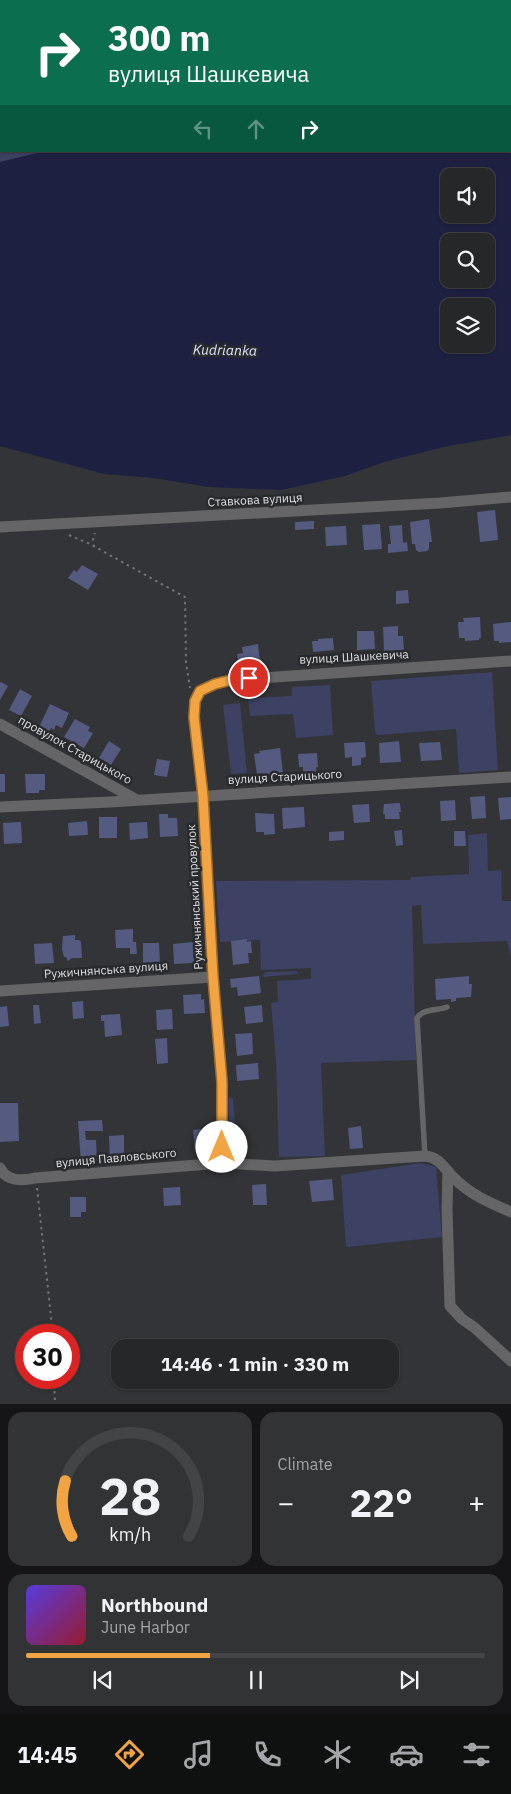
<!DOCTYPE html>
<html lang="en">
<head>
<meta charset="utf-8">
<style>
  body { margin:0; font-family:"IBM Plex Sans",sans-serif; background:#323335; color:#f1f3f6; height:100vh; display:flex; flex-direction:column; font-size:19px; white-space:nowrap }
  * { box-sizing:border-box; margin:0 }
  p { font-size:16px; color:#a4a5a8 }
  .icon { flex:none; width:28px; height:28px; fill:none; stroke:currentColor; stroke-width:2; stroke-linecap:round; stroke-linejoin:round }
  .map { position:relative; height:1404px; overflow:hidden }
  .drawer { display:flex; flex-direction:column; gap:8px; padding:8px; background:#151517; flex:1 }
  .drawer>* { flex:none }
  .banner { position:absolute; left:0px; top:0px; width:511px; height:152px; box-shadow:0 1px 4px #0004,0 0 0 1px #424446; background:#0b6e4f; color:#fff; overflow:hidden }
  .controls { position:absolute; left:440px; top:168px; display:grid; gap:10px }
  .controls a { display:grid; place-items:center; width:55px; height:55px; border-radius:10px; background:#262729; box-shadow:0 1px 4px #0004,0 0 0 1px #424446; font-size:25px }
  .speed { position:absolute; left:15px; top:1324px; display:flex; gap:10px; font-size:25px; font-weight:700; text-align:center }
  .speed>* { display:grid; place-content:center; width:65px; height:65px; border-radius:50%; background:#262729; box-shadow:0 1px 4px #0004,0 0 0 1px #424446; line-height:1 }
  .speed .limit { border:8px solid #d22; background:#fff; color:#111 }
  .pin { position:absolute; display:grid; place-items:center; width:42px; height:42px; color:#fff; margin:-21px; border:2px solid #fff; border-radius:50%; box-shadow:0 1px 5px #0007 }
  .me { position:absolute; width:55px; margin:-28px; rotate:0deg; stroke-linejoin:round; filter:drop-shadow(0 0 4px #0008) }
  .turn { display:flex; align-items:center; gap:18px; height:105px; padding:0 25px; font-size:22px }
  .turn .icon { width:65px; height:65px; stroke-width:2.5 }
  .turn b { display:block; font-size:35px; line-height:42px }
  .lanes { display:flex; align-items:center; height:48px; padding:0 25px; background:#0003; justify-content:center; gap:25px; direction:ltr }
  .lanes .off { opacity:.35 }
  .big { font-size:38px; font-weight:700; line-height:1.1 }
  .drawer .card { flex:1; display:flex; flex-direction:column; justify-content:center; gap:8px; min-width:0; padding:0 18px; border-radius:15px; background:#323335 }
  .drawer .dial { align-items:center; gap:0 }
  .dial svg { height:130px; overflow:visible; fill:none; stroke:#424446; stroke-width:7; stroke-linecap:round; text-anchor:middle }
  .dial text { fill:#f1f3f6; stroke:none }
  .song { display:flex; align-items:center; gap:15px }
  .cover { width:60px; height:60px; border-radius:8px; background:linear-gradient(135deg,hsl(250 70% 55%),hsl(350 70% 35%)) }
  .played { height:5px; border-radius:2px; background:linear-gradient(90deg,#f3a442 40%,#424446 40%) }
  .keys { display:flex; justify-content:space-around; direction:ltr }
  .heat { display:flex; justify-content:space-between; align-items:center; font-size:28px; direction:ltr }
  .drawer .tiles { flex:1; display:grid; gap:8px; grid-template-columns:1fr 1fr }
  .card:last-child { grid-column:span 2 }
  .trip { position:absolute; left:111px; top:1339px; width:288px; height:50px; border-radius:15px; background:#262729; box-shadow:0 1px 4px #0004,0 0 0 1px #424446; font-weight:700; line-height:50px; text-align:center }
  .tab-bar { display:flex; height:80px; justify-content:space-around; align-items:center; background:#0f1010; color:#a4a5a8 }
  .tab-bar .icon { width:35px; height:35px }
  .tab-bar .active { color:#f3a442 }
  .tab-bar b { font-size:22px; color:#f1f3f6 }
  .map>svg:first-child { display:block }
</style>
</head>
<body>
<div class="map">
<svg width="511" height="1404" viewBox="0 0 511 1404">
  <rect width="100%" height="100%" fill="#333437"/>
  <g fill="#3d4163">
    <polygon points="1,82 1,151 46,151 0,162"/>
    <polygon points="492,672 498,770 459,773 456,729 378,735 375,732 371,681"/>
    <polygon points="330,685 333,735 296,738 293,714 250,716 248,698 292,696 292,687"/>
    <polygon points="240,703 247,773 231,774 223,705"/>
    <polygon points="487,833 488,871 501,870 502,901 511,901 511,957 507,941 423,944 421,905 412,906 416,1060 321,1063 325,1156 279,1157 276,1060 271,1003 278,1002 277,981 311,979 311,968 261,970 260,940 220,942 216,881 410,880 411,877 469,874 468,835"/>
    <polygon points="296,971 298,973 297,974 264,977 262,975 267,972"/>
    <polygon points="230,1097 233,1099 237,1150 243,1159 242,1161 232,1159 231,1155 228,1099"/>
    <polygon points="420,1163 436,1167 442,1237 346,1247 341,1175"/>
  </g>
  <path fill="#1e2042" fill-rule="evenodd" d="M511 82V435L448 446 384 462 345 476 281 490 209 487 154 478 104 474 0 446V162L46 151H510ZM449 176H486V214H449ZM449 241H486V279H449ZM449 306H486V344H449Z"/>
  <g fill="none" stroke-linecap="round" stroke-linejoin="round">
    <g stroke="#1e2042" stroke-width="3">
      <polyline points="510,33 511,33"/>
      <polyline points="0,110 1,109"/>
    </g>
  </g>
  <g fill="#555a80">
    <polygon points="495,510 498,540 480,542 477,512"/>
    <polygon points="429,519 432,542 429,542 429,549 427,551 419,552 416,550 415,544 412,544 410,522"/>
    <polygon points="314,521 314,529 295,530 295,522"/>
    <polygon points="380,524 382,549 364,550 362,525"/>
    <polygon points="402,525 403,543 407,542 408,551 388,553 388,544 391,544 389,526"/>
    <polygon points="346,526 347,545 326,546 325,527"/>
    <polygon points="82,565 98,574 88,590 68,578 74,570 77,572"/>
    <polygon points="408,590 409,603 396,604 396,591"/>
    <polygon points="480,617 481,638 479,638 479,640 465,641 465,638 459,638 458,622 464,622 463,618"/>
    <polygon points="511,622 511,642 499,643 499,641 494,641 493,624"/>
    <polygon points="398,626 398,636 403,636 404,650 384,651 383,627"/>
    <polygon points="357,631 374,631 375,649 357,650"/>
    <polygon points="333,638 334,650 313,652 312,641 318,641 318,639"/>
    <polygon points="258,644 260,663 239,666 237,654 243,653 242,647"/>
    <polygon points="1,682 8,686 0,700 0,683"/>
    <polygon points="20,689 32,696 21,716 9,710"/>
    <polygon points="50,704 69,713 62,728 56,725 54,730 51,728 49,732 39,727"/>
    <polygon points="75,719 90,727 88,731 93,733 84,748 64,737"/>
    <polygon points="109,741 121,749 111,765 99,758"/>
    <polygon points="399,741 401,762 380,763 379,743"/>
    <polygon points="365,742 366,757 361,758 361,765 352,766 352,757 345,758 344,743"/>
    <polygon points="440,742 442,760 421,761 419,743"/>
    <polygon points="280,748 283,773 263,775 263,773 257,774 254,754 260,753 259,751"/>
    <polygon points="317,753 318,767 316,767 316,772 303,773 303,767 299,767 298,754"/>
    <polygon points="157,759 170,761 167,777 154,775"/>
    <rect x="0" y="774" width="5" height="18"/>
    <polygon points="25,774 45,774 45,790 39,790 39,793 26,793"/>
    <polygon points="485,796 486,818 472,819 470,797"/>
    <polygon points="511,797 511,819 500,820 498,798"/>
    <polygon points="455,800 456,820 441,821 440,801"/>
    <polygon points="399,803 400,804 401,812 399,812 400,819 385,819 385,814 383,814 384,804"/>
    <polygon points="369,804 370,822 354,823 352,805"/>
    <polygon points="304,807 305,827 283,829 282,808"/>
    <polygon points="255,813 274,814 275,834 264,835 264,832 256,832"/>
    <polygon points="159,814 168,814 168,818 177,818 178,836 160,837"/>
    <rect x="99" y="817" width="18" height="21"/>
    <polygon points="87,821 88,835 69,836 68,823"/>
    <polygon points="21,822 22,843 4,844 3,823"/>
    <polygon points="147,822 148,838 130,840 129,823"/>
    <polygon points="402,830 403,845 396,846 394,831"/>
    <polygon points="344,831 344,840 329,841 329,832"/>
    <polygon points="454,831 465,831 466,846 454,846"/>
    <polygon points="133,929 133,942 136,942 137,954 130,954 130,948 116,948 115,930"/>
    <polygon points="75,935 75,940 79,940 81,942 82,958 72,958 68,961 66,957 64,957 62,949 63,936"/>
    <polygon points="247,939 247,942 251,941 252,953 248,953 249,963 233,965 231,941"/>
    <polygon points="193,942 194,963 174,964 173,944"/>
    <polygon points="52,943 54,963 35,964 34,944"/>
    <polygon points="143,943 159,943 160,964 143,965"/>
    <polygon points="259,976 261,993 238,996 237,987 231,988 230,979"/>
    <polygon points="469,976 469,984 472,984 471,997 456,998 456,1001 451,1002 451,999 436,1000 435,979"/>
    <polygon points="201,994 201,1000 204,999 205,1013 184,1014 183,995"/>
    <polygon points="83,1001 84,1018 73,1019 72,1002"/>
    <polygon points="33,1005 39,1005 41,1023 34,1024"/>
    <polygon points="262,1005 263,1022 246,1024 244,1007"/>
    <polygon points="7,1006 9,1026 0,1027 0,1007"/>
    <polygon points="172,1009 173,1029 157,1030 156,1010"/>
    <polygon points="120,1014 122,1035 105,1037 104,1021 101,1021 101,1015"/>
    <polygon points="252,1033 253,1054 237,1056 235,1034"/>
    <polygon points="167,1038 168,1063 157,1064 155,1039"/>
    <polygon points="258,1063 259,1079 237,1081 236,1065"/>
    <polygon points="0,1103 18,1103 19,1141 0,1142"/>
    <polygon points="102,1120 103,1131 85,1131 86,1140 96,1140 97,1163 81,1164 78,1121"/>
    <polygon points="361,1126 363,1148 350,1149 348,1128"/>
    <polygon points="210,1128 212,1144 215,1144 216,1149 195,1151 193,1130"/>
    <polygon points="124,1135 124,1158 110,1158 109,1136"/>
    <polygon points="332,1179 334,1200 312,1202 309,1181"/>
    <polygon points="266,1184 267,1205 253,1205 252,1185"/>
    <polygon points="180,1187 181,1205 164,1206 163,1188"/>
    <polygon points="70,1197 86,1197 86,1212 81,1212 81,1217 70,1217"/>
  </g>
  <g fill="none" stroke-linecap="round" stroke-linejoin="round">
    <g stroke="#727375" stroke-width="2" stroke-dasharray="2.5 4" stroke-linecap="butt">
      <polyline points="510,60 511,60"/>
      <polyline points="0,136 1,136"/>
      <polyline points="69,535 90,544 185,597 186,663 190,688"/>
      <polyline points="94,547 93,540 95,533"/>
      <polyline points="37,1188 53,1335"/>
      <polyline points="54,1378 55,1404"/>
    </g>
    <path stroke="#656567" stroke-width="5.5" d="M425 1156 417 1018C424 1008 437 1011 447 1007"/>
    <g stroke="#656567" stroke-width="11">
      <polyline points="7,1 12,0"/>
      <polyline points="0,527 440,503 511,497"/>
      <polyline points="0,724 137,800"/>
      <polyline points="0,807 110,802 511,777"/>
      <polyline points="0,991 213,977"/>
      <polyline points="222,1163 222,1082 213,977 203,796 194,717 195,701 200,691 215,684 231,680 511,661"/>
      <path d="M0 1168C7 1182 22 1181 35 1178L222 1163 275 1166 425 1156C439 1157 444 1168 453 1177 469 1194 490 1203 511 1212"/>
      <polyline points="448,1171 447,1209 450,1306 462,1319 475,1328 511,1361"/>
    </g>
  </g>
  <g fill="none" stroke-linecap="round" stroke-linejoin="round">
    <defs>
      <polyline id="route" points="222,1147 222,1082 213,977 203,796 194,717 195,701 200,691 215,684 231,680 249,678"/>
    </defs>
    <use href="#route" stroke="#9e6b2b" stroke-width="12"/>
    <use href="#route" stroke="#f3a442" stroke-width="9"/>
  </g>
  <g text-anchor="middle" stroke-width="5" stroke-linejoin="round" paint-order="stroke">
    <g font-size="12" fill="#dfdfe1" stroke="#292a2d">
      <text transform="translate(255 500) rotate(-3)" y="4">Ставкова вулиця</text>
      <text transform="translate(354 657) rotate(-3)" y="4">вулиця Шашкевича</text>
      <text transform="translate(75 750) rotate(29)" y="4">провулок Старицького</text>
      <text transform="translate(285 777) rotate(-3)" y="4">вулиця Старицького</text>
      <text transform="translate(195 897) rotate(-93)" y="4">Ружичнянський провулок</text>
      <text transform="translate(106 970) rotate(-4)" y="4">Ружичнянська вулиця</text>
      <text transform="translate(116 1158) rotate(-5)" y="4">вулиця Павловського</text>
    </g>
    <g font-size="14" font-style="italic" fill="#dde1fc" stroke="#292a2d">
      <text transform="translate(225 350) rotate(1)" y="5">Kudrianka</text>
    </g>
  </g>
</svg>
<div class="controls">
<a><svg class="icon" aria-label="sound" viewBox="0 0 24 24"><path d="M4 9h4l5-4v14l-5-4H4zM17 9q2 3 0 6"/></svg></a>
<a><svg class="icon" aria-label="search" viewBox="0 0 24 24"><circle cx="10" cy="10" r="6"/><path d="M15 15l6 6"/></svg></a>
<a><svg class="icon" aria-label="layers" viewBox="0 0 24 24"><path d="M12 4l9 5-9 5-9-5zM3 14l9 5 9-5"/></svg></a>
</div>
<div class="speed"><div class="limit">30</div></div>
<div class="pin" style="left:249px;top:678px;background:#d93025"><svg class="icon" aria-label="arrive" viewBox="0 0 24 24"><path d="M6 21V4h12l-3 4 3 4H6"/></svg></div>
<svg class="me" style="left:222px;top:1147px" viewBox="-20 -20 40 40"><circle r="19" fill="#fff"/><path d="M0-13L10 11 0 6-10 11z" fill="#f3a442"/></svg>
<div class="trip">14:46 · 1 min · 330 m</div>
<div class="banner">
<div class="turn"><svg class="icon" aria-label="right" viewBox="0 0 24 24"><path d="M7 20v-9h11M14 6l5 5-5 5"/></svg><div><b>300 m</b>вулиця Шашкевича</div></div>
<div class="lanes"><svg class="icon off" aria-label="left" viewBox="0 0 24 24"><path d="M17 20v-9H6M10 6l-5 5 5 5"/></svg><svg class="icon off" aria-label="ahead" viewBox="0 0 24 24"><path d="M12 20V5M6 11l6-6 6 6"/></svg><svg class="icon" aria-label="right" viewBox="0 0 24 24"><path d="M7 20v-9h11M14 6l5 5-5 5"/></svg></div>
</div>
</div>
<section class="drawer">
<div class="tiles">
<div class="card dial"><svg viewBox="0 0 100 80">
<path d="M14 69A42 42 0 1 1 86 69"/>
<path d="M14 69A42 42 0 0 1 10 35" stroke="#f3a442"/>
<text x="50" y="56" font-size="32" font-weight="700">28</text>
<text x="50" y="72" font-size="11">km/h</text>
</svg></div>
<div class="card"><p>Climate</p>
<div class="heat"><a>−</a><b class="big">22°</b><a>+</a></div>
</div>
<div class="card">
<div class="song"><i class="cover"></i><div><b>Northbound</b><p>June Harbor</p></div></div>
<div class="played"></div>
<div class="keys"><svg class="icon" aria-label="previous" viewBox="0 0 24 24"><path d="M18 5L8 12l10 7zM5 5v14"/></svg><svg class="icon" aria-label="pause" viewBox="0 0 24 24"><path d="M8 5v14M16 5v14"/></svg><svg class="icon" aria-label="next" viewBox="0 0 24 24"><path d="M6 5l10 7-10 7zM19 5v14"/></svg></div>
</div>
</div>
</section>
<nav class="tab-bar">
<b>14:45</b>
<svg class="icon active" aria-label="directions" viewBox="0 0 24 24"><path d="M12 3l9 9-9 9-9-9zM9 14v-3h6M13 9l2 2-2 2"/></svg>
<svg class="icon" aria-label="music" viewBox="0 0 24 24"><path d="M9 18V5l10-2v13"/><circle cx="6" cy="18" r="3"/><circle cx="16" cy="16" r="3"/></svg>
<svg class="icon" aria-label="phone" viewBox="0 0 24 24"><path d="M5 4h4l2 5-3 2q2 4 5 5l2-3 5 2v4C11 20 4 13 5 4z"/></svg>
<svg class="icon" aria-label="climate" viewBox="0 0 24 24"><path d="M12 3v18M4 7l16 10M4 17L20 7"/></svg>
<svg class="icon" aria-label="car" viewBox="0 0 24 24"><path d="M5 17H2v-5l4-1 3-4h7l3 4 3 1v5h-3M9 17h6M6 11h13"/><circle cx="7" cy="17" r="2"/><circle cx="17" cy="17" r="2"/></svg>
<svg class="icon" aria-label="filters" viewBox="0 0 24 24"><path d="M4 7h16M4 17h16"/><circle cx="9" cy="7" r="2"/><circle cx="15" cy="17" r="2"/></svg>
</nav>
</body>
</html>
